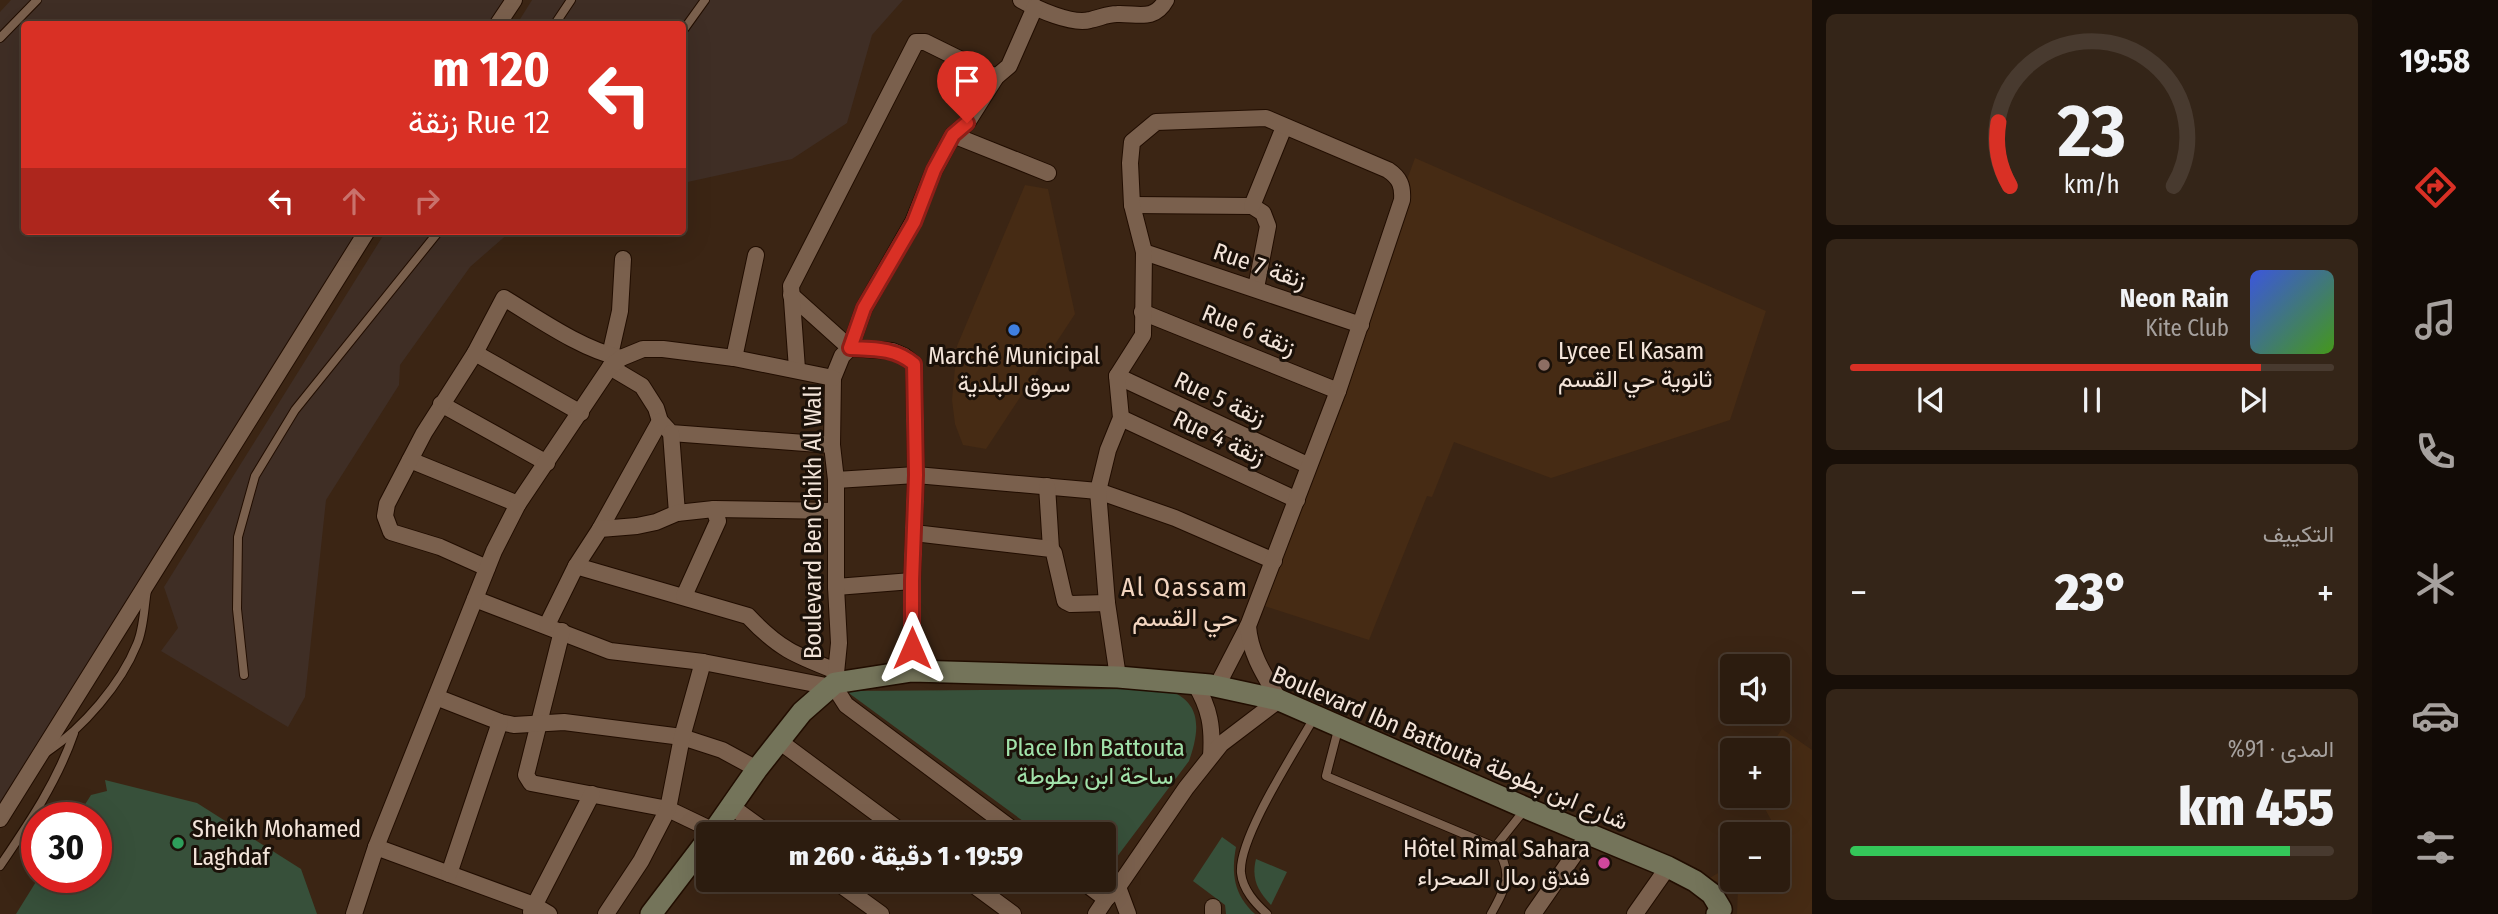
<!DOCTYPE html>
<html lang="ar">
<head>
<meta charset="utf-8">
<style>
  body { margin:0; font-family:"Fira Sans Condensed",Vazirmatn,sans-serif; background:#342518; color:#f1f3f6; direction:rtl; height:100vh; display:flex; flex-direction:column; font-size:26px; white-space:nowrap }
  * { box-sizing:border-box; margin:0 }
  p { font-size:23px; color:#a6a19e }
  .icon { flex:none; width:38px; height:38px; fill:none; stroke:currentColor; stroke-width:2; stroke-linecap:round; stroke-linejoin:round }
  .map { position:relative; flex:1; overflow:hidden; direction:ltr }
  .sheet { display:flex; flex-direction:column; gap:14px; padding:14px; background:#180f08; width:560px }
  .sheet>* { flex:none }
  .guide { position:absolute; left:21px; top:21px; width:665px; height:214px; border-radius:7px; box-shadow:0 7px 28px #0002,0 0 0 2px #483a2f; direction:rtl; background:#d93025; color:#fff; overflow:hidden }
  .buttons { position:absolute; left:1720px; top:654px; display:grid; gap:14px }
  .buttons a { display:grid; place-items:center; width:70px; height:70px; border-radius:7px; background:#2c1c0f; box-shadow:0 7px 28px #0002,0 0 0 2px #483a2f; font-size:35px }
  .speed { position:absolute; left:21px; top:802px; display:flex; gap:14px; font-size:35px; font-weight:700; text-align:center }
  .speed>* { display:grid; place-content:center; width:91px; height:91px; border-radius:50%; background:#2c1c0f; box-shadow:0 7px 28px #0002,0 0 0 2px #483a2f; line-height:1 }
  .speed .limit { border:10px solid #d22; background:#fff; color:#111 }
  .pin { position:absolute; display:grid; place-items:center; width:60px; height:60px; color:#fff; margin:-72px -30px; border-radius:50% 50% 50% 0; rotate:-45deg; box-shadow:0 0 7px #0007 }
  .pin .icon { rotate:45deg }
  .me { position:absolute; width:77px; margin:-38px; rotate:0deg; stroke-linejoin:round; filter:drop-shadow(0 0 5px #0008) }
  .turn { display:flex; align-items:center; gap:24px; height:147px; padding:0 21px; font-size:32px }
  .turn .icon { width:91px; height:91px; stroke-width:2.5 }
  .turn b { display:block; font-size:49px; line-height:60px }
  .lanes { display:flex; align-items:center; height:66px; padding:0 21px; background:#0003; justify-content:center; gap:35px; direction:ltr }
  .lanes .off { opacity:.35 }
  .big { font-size:52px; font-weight:800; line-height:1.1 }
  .sheet .card { flex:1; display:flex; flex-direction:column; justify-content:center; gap:10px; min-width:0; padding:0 24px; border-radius:10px; background:#342518 }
  .sheet .dial { align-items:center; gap:0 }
  .dial svg { height:182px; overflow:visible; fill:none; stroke:#483a2f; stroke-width:7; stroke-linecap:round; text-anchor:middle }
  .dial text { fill:#f1f3f6; stroke:none }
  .song { display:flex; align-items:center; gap:21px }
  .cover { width:84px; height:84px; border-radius:10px; background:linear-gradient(135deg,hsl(230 70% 55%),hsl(100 70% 35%)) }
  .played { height:7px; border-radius:4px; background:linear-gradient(90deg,#d93025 85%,#483a2f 85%) }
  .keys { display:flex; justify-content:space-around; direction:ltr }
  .heat { display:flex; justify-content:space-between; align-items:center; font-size:38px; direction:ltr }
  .charge { height:10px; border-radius:5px; background:linear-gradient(90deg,#34c759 91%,#483a2f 0) }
  .trip { position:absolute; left:696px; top:822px; width:420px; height:70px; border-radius:7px; background:#2c1c0f; box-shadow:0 7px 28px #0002,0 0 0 2px #483a2f; font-weight:800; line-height:70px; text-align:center; direction:rtl }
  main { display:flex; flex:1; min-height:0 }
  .menu { display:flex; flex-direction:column; width:126px; justify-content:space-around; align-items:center; background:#120b06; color:#a6a19e }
  .menu .icon { width:49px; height:49px }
  .menu .selected { color:#d93025 }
  .menu b { font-size:32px; color:#f1f3f6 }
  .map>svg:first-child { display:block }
</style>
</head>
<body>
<main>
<nav class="menu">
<b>19:58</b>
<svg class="icon selected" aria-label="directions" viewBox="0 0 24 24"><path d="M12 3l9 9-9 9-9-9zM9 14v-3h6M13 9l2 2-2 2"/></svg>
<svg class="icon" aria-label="music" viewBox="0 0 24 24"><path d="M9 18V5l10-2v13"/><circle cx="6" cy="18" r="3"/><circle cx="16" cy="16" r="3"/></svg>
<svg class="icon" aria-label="phone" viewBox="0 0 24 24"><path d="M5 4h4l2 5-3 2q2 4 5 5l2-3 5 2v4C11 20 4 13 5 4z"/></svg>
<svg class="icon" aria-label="climate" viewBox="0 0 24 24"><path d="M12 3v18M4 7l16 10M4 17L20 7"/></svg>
<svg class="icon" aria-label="car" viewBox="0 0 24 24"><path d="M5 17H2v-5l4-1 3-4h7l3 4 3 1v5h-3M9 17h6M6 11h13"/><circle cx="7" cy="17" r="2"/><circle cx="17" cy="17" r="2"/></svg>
<svg class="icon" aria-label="filters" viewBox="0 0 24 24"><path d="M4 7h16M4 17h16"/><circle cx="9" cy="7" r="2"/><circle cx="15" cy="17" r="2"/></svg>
</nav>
<section class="sheet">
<div class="card dial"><svg viewBox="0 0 100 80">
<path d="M14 69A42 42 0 1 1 86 69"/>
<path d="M14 69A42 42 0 0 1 9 41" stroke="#d93025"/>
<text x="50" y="56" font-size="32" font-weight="700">23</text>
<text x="50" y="72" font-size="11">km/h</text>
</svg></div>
<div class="card">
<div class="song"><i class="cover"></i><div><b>Neon Rain</b><p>Kite Club</p></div></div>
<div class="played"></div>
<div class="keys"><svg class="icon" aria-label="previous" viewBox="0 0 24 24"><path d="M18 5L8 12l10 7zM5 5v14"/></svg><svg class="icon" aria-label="pause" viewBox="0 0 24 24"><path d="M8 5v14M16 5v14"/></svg><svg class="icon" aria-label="next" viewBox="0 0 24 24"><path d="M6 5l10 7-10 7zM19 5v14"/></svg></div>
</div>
<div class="card"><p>التكييف</p>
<div class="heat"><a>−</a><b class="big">23°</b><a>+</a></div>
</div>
<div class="card"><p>المدى · 91%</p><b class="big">455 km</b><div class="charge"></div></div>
</section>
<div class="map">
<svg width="1812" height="914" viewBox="0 0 1812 914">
  <rect width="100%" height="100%" fill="#3b2514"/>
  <g fill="#462b14">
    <polygon points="1415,158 1766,311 1730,420 1551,478 1454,442 1432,497 1427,496 1369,640 1249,601 1271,550"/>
    <polygon points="1025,185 1048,189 1075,314 986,449 963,445 955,424 952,400 957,346"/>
    <polygon points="1782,729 1812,750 1812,914 1737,914 1738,887 1708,879 1732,865 1732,880 1778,880 1778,835 1772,835 1776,829 1758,796 1778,796 1778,751 1767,751"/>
  </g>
  <g fill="#3f2e25">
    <polygon points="11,0 504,0 489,24 24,24 24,231 361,231 0,811 0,12"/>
    <polygon points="532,0 903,0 872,35 847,123 792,159 683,183 682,24 517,24"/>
    <polygon points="386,231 511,231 470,267 400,365 399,385 326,500 305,697 288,727 161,651 178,628 164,587"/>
  </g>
  <g fill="#37503a">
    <path d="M1145 689C1154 690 1165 689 1173 692 1204 706 1198 735 1189 761L1104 874V835H1042L846 691Z"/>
    <polygon points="105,780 197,803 301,869 317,914 16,914 39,877 96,877 96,817 77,817 91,795 107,791"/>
    <path d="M1222 837 1236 847C1231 874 1234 895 1255 914H1226L1225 905 1193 881Z"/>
    <path d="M1256 859 1287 872 1271 905C1258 891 1251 879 1256 859Z"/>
  </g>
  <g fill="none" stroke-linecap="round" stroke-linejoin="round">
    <defs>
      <g id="lane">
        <polyline points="555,24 571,0"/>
        <polyline points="682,32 705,0"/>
        <polyline points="0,38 37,0"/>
        <polyline points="244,675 237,609 238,537 255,476 295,410 439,231"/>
        <polyline points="1339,726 1326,776 1495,847 1526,808"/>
        <path d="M47 752C83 728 121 684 137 644 144 628 144 607 147 590"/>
        <path d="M0 866C29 823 57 782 74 733"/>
        <path d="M1267 914C1255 903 1243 890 1241 873 1238 838 1296 750 1315 716"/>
        <path d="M1491 914C1505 889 1515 872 1495 847"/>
      </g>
      <g id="street">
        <path d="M1021 0C1037 9 1072 25 1090 20 1100 18 1107 14 1117 14 1137 13 1154 22 1166 0"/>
        <polyline points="498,24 514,0"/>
        <polyline points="953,135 1048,173"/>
        <polyline points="1132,205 1252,206 1263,213 1268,226 1256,288"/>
        <polyline points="1252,206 1284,127"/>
        <polyline points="1144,252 1361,325"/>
        <polyline points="791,295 850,348 892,351 904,356 914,364 916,475 912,581 912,671"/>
        <polyline points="1142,312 1338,391"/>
        <polyline points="475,353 581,413"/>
        <polyline points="610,355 620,311 623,259"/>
        <polyline points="734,358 756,255"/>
        <polyline points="610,367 642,386 656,408 660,421 671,433 832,445"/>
        <polyline points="797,369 791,286 916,42 925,42 996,77"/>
        <polyline points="1117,376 1303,463"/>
        <polyline points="441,404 547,463"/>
        <polyline points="1121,418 1297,500"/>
        <polyline points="671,433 677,513"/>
        <polyline points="410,460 518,504"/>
        <polyline points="836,480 916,475 1098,491 1175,518 1274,561"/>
        <polyline points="1047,486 1051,549"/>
        <polyline points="714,509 836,511"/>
        <polyline points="600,529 660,421"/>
        <polyline points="914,533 1051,549 1054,553 1065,601 1071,604 1107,603"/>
        <path d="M576 566 748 616C779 649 795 655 836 671"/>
        <path d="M487 568 440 547 391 532 385 516 387 504 424 433 475 353 504 298C539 319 581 349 621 358"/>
        <polyline points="836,587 912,581"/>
        <polyline points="475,599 610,651 703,662 831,687"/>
        <polyline points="547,625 576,566 600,529 637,526 656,522 677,513 714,509 718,521 684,596"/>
        <polyline points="562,631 526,775 531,783 668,809 714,831"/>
        <path d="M1195 684C1210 708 1213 728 1211 756"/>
        <polyline points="1217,686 1248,626"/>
        <polyline points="436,697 500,722 514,725 564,722 682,737 722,750 757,769"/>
        <polyline points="779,741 906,835"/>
        <polyline points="732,807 771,835"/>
        <polyline points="0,819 367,231"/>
        <polyline points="1020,835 846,705 839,694 835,683 839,643 836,587 836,480 832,445 833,378 842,356 850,348 864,308 913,222 934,170 953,135 967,123 996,77 1009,66 1035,7"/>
        <polyline points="376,847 534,905 549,914"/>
        <polyline points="449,874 500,722"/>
        <polyline points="834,880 881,914"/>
        <polyline points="967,880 1013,914"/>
        <polyline points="1081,880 1106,899"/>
        <polyline points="1118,887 1128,914"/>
        <polyline points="1213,907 1213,914"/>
        <polyline points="531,912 592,794"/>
        <polyline points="354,914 376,847 494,551 518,504 610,367 621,358 643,349 663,349 734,358 833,378"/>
        <polyline points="606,914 641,861 668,809 682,737 703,662"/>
        <path d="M1096 914 1106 899 1118 887 1186 788 1221 744 1279 700C1265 676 1250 654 1248 626L1338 391 1402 200C1403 186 1400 178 1388 170L1266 118 1156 122 1132 142 1130 163 1132 205 1144 252 1143 335 1117 376 1121 418 1108 450 1098 491 1107 603 1118 677"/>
        <polyline points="1533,914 1588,835"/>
        <polyline points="1635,914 1668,867"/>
      </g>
      <g id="secondary">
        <polyline points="711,835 757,769 802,712 835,683 912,671 1118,677 1210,685 1279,700 1526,808 1668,867 1695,881 1712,894 1721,909 1717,914"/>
        <polyline points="651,914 709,838"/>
      </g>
    </defs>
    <use href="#lane" stroke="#210d00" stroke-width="10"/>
    <use href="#street" stroke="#210d00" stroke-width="18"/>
    <use href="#secondary" stroke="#210d00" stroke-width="24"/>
    <use href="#lane" stroke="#7a604d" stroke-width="8"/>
    <use href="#street" stroke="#7a604d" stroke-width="16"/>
    <use href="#secondary" stroke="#74745a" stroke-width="21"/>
  </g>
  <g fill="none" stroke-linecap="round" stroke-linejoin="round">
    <defs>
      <path id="route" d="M912 648V581L916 475 914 364C895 348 874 349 850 348L864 308 914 222 934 170 953 135 967 123"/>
    </defs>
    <use href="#route" stroke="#8d1f18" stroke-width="18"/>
    <use href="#route" stroke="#d93025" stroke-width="12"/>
  </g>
  <circle fill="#3f7fe0" stroke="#1b1109" stroke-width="2.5" cx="1014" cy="330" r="7"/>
  <circle fill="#8d6e63" stroke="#1b1109" stroke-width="2.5" cx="1544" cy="365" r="7"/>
  <circle fill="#2e9e5b" stroke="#1b1109" stroke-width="2.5" cx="178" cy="843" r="7"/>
  <circle fill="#d1479c" stroke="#1b1109" stroke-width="2.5" cx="1604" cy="863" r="7"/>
  <g text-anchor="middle" stroke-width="6" stroke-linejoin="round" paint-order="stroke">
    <g font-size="24" fill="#f3e4d9" stroke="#1b1109">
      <text transform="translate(1260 266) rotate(19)" y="8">Rue 7 زنقة</text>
      <text transform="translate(1249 330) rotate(22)" y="8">Rue 6 زنقة</text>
      <text transform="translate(1220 399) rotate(25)" y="8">Rue 5 زنقة</text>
      <text transform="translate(1219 438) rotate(25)" y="8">Rue 4 زنقة</text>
      <text transform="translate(813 522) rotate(-90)" y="8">Boulevard Ben Chikh Al Wali</text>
      <text transform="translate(1450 748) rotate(23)" y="8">Boulevard Ibn Battouta شارع ابن بطوطة</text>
    </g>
    <g font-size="24" fill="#f3e4d9" stroke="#1b1109" text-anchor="start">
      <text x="1558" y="359">Lycee El Kasam<tspan x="1558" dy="28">ثانوية حي القسم</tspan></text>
      <text x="1014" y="364" text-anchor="middle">Marché Municipal<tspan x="1014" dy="28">سوق البلدية</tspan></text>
      <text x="192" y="837">Sheikh Mohamed<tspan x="192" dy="28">Laghdaf</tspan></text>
      <text x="1590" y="857" text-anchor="end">Hôtel Rimal Sahara<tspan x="1590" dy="28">فندق رمال الصحراء</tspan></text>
    </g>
    <g font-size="24" fill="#a1e2aa" stroke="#1b1109">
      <text x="1095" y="756">Place Ibn Battouta<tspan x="1095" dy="28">ساحة ابن بطوطة</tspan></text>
    </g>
    <g font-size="26" letter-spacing="2" fill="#f2d5c0" stroke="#1b1109">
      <text x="1185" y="596">Al Qassam<tspan x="1185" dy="30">حي القسم</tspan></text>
    </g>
  </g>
</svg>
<div class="buttons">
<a><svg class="icon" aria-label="sound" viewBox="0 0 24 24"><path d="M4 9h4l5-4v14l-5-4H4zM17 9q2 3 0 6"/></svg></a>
<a>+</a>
<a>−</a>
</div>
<div class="speed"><div class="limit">30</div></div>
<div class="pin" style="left:967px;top:123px;background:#d93025"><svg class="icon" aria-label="arrive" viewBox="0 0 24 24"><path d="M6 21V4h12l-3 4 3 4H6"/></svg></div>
<svg class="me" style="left:912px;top:648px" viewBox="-20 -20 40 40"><path d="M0-17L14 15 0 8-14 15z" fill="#d93025" stroke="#fff" stroke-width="4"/></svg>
<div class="trip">19:59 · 1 دقيقة · 260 m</div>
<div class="guide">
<div class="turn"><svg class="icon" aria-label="left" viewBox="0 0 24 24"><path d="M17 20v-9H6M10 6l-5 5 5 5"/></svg><div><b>120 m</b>Rue 12 زنقة</div></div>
<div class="lanes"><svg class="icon" aria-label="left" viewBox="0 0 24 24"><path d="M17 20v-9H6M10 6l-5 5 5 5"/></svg><svg class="icon off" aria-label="ahead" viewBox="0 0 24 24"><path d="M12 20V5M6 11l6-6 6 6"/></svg><svg class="icon off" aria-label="right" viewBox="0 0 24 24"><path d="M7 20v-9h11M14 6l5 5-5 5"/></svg></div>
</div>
</div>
</main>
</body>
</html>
